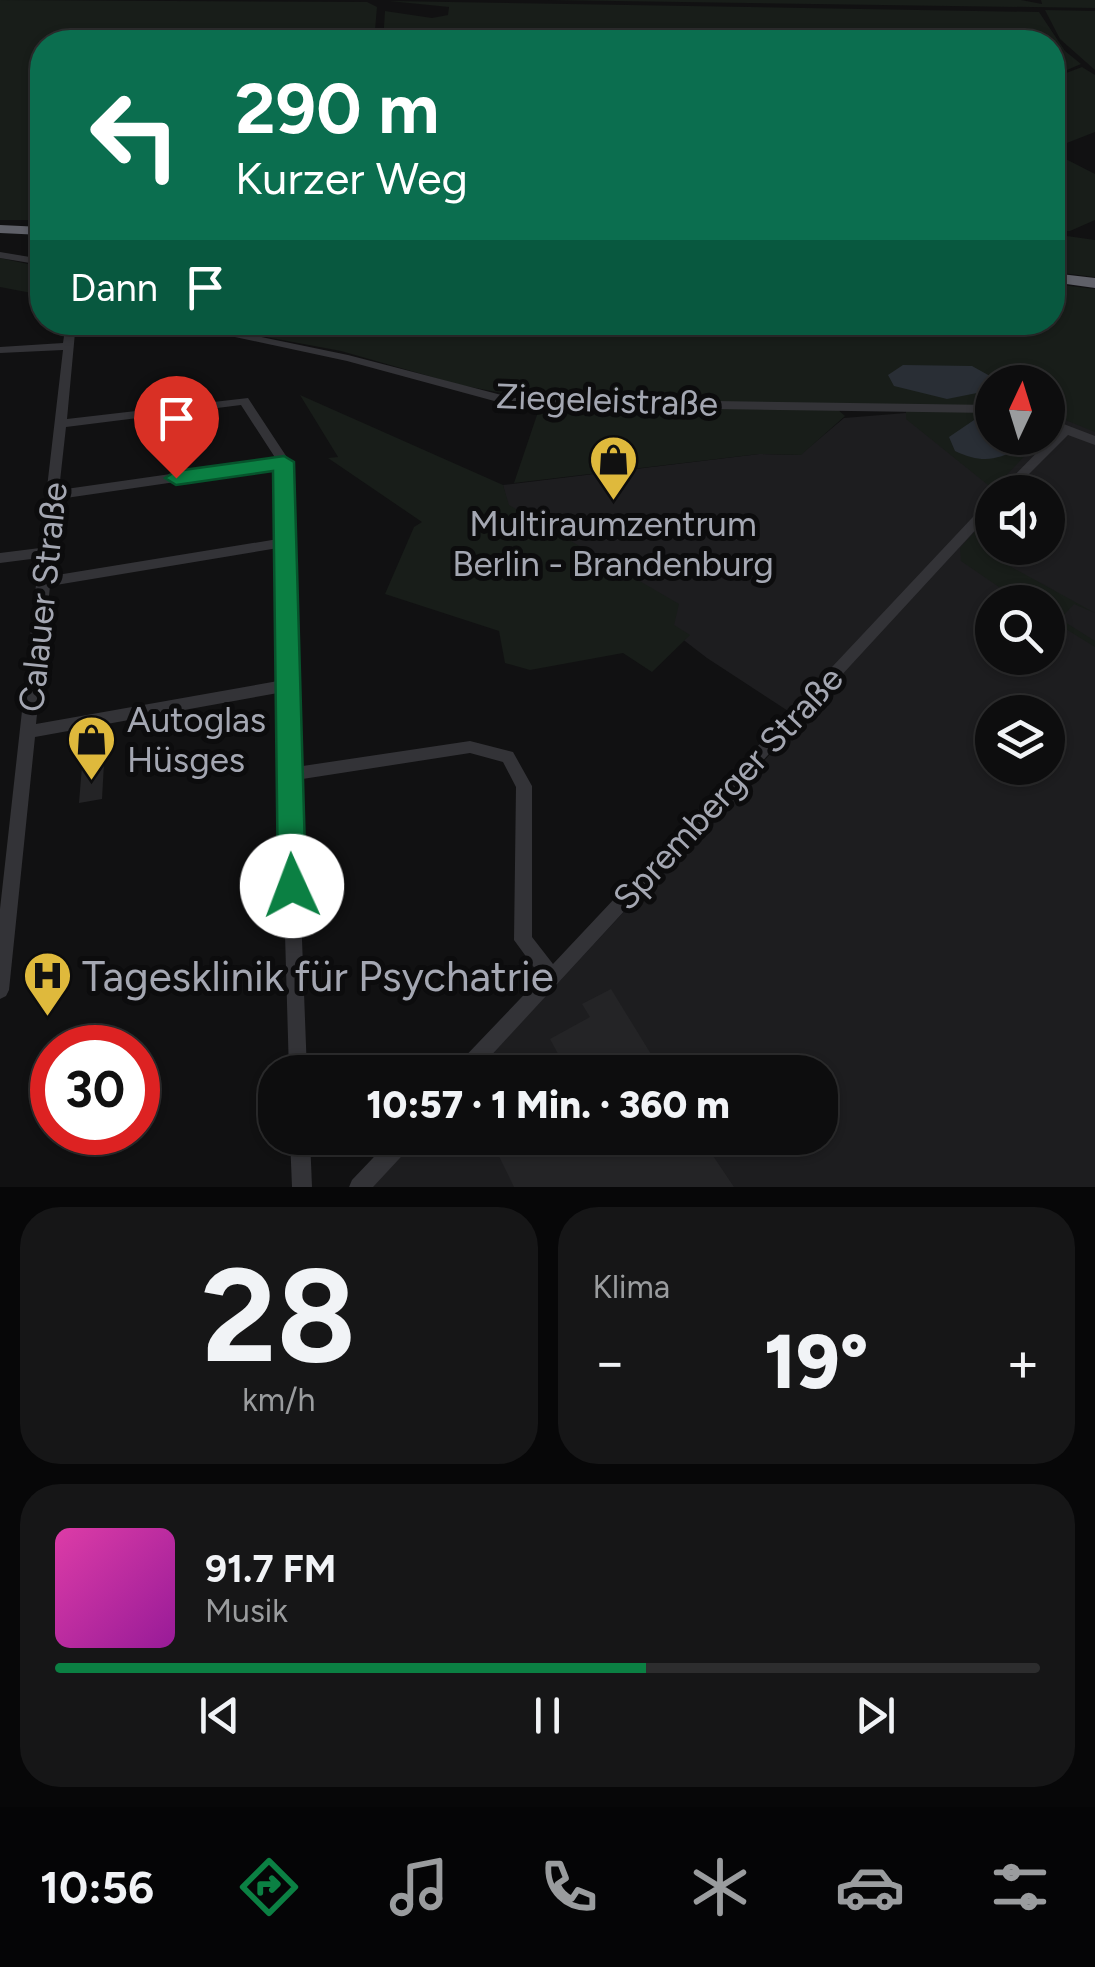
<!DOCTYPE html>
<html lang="de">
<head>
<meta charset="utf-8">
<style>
  body { margin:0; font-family:Figtree,sans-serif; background:#161617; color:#f1f3f6; height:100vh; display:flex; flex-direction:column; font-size:38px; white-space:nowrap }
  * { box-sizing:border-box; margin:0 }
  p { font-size:32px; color:#9a9c9e }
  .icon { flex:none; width:55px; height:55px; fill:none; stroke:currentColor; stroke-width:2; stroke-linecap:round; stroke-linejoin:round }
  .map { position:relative; height:1187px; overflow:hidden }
  .panel { display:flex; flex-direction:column; gap:20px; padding:20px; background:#070708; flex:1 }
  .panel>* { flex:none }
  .banner { position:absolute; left:30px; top:30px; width:1035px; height:305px; border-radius:40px; box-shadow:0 2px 8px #0004,0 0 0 2px #2d2d2e; background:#0b6e4f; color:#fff; overflow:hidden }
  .needle { width:65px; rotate:4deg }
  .controls { position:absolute; left:975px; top:365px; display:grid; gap:20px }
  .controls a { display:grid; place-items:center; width:90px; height:90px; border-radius:50%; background:#0d0d0e; box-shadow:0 2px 8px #0004,0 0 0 2px #2d2d2e; font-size:50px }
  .speed { position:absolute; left:30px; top:1025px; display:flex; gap:20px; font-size:50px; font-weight:700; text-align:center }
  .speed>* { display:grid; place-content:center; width:130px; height:130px; border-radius:50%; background:#0d0d0e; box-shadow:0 2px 8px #0004,0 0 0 2px #2d2d2e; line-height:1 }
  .speed .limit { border:15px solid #d22; background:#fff; color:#111 }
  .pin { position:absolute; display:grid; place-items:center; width:85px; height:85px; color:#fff; margin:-102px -42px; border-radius:50% 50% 50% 0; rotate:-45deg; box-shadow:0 0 10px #0007 }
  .pin .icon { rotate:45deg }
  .me { position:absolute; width:110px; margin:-55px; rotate:358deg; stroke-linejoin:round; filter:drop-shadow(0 0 8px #0008) }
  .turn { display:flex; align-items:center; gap:35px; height:210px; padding:0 40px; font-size:45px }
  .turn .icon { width:130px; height:130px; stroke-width:2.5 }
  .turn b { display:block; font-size:70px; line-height:85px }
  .then { display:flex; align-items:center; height:95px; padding:0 40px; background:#0003; gap:20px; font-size:38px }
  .big { font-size:75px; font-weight:800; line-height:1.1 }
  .panel .card { flex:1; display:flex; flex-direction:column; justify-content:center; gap:15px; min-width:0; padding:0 35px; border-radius:40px; background:#161617 }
  .panel .dial { align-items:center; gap:0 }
  .dial b { font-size:130px; line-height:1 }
  .song { display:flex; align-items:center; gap:30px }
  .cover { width:120px; height:120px; border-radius:15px; background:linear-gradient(135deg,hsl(320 70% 55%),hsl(300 70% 35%)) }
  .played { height:10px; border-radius:5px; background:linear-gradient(90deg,#0b8043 60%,#2d2d2e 60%) }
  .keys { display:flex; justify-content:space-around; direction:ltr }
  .heat { display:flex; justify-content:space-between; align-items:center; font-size:55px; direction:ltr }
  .panel .tiles { flex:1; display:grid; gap:20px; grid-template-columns:1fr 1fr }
  .card:last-child { grid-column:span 2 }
  .trip { position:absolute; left:258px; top:1055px; width:580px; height:100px; border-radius:40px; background:#0d0d0e; box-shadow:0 2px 8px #0004,0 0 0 2px #2d2d2e; font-weight:800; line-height:100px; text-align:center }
  .tabs { display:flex; height:160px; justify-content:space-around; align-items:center; background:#050506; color:#9a9c9e }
  .tabs .icon { width:70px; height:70px }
  .tabs .current { color:#0b8043 }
  .tabs b { font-size:45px; color:#f1f3f6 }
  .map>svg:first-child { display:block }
</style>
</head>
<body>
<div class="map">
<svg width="1095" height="1187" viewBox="0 0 1095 1187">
  <rect width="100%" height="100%" fill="#111112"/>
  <path fill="#1d1d1f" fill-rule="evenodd" d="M1095 400V1187H372L416 1138H820V1072H475L802 720 707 658 508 505 503 485 759 454 800 455 844 418 968 408 992 438H1048V413ZM992 492H1048V548H992ZM992 602H1048V658H992ZM992 712H1048V768H992Z"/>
  <g fill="#181d19">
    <polygon points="0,0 367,2 377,7 374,42 42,42 42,220 0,220"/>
    <polygon points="547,0 1021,0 1042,4 1041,0 1095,0 1095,8"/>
    <polygon points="389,1 1039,12 1065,51 1081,64 1053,76 1052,42 383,42 385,11 432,18 448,15 449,7"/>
    <polygon points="1045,10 1095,11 1095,70 1060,39"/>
    <polygon points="1082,67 1095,75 1095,132 1054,148 1053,78"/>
    <polygon points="1052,152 1095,174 1095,220 1070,231 1053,231"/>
    <polygon points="1053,234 1095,240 1095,277 1053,272"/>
    <polygon points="0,258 42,267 42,295 0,287"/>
    <polygon points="1053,284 1095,289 1095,432 1048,413 1048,382 992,382 992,438 1042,438 993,489 906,419 906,409 576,401 512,395 460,385 341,351 192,323 1052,322"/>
    <polygon points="300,395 503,485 509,505 679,604 674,625 690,635 652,672 623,653 530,670 505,663 499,631 385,594 414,527 422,522 328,458 338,457"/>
    <polygon points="539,409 837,409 845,416 801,455 759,454 514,483"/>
    <polygon points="992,513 992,548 1016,548 1004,563 1095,613 1074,604 1060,619 1095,641 1095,647 1048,618 1048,602 1021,602 961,561 960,548"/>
  </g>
  <g fill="#292e35">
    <polygon points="903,365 972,366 999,381 992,382 992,390 947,399 894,386 888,375"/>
    <path d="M992 417V438L1035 439C1005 457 988 467 955 451L949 437 977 418Z"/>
  </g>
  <g fill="#242426">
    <polygon points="104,763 102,799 79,803 82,766"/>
    <polygon points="611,989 662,1072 547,1072 563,1063 550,1039 590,1017 582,1004"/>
    <polygon points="490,1138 701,1138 734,1187 514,1187"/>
  </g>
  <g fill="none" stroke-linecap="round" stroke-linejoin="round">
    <g fill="#333337" fill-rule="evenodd">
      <polygon points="0,252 42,259 42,265 0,258"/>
      <path d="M66 322H76L67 419 248 398 290 462 292 686 296 767 470 741 513 752 532 786V937L553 964 987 502 992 501V512L476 1072H455L457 1065 541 977 514 940 516 787 503 762 470 753 296 780 307 1072H289L278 693 35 737 9 990 6 996 0 999V909L39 558 0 563V553L40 548 63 350 0 353V347L63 343ZM241 405 276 459 59 490 66 427ZM278 467V539L51 576 59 499ZM278 548V681L36 724 50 586Z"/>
      <polygon points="165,322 189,322 348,355 513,398 992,405 992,413 513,406 347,361"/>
      <polygon points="1048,418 1095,436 1095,445 1068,435 1011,492 998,492 1058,431 1048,426"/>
      <polygon points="290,1138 310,1138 312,1187 292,1187"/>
      <polygon points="392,1138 415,1138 412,1145 373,1187 349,1187 352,1180"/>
    </g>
    <g fill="#5f6068" fill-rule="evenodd">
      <polygon points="0,225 42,227 42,235 0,233"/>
      <polygon points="1052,273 1095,278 1095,288 1052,282"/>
    </g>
  </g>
  <polygon fill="#0b8043" stroke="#07532c" stroke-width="2.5" points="284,456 294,462 306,886 302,896 292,899 282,896 278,886 273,471 176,485 165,478 176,471"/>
  <defs>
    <symbol id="shop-pin" viewBox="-11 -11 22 30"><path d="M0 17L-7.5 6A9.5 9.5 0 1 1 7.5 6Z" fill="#dfb93c" stroke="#0c0c0d"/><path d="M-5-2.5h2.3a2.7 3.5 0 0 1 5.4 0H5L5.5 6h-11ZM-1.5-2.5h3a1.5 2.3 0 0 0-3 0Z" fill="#111"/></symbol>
    <symbol id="hospital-pin" viewBox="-11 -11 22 30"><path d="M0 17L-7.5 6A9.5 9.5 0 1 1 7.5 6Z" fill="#dfb93c" stroke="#0c0c0d"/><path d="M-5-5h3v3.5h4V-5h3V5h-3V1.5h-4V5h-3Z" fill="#111"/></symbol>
  </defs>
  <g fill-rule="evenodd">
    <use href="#shop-pin" x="586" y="432" width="55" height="75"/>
    <use href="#shop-pin" x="64" y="712" width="55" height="75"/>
    <use href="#hospital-pin" x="20" y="948" width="55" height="75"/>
  </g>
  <g text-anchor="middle" stroke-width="10" stroke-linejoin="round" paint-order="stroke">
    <g font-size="35" fill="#a4a7b2" stroke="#0c0c0d">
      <text transform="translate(607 400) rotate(2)" y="12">Ziegeleistraße</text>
      <text transform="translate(43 597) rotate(-84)" y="12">Calauer Straße</text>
      <text transform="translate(728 788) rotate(-47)" y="12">Spremberger Straße</text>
    </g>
    <g font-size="35" fill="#a4a7b2" stroke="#0c0c0d">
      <text x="613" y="536">Multiraumzentrum<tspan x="613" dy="40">Berlin - Brandenburg</tspan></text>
      <text x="127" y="732" text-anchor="start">Autoglas<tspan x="127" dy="40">Hüsges</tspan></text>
    </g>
    <g font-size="42" fill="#a4a7b2" stroke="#0c0c0d" text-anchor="start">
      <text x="82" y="991">Tagesklinik für Psychatrie</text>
    </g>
  </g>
</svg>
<div class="controls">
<a><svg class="needle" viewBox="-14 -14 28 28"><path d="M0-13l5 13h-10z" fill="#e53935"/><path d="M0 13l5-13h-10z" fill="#9a9c9e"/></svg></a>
<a><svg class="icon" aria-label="sound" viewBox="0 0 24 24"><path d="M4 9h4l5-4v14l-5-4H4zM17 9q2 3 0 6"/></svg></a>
<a><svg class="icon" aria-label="search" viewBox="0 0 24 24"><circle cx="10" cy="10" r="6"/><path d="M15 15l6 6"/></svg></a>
<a><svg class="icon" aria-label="layers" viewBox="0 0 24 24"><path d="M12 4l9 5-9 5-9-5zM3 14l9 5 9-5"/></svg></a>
</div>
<div class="speed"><div class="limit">30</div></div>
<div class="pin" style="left:176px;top:478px;background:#d93025"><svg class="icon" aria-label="arrive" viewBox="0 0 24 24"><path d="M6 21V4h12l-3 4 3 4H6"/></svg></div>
<svg class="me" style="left:292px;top:886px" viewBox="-20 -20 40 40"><circle r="19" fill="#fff"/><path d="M0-13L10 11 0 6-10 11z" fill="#0b8043"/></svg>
<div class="trip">10:57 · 1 Min. · 360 m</div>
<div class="banner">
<div class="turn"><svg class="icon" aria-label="left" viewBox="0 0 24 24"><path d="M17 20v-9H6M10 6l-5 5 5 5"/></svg><div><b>290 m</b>Kurzer Weg</div></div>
<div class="then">Dann<svg class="icon" aria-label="arrive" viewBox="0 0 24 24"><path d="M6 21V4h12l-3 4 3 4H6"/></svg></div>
</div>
</div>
<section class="panel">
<div class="tiles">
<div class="card dial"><b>28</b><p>km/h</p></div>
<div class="card"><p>Klima</p>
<div class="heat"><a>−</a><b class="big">19°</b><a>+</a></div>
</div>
<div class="card">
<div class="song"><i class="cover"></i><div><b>91.7 FM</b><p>Musik</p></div></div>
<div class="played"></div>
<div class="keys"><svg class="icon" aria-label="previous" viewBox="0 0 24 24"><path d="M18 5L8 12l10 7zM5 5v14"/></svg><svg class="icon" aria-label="pause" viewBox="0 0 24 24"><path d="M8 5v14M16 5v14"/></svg><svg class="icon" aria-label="next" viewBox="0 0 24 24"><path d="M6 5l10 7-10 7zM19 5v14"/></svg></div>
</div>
</div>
</section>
<nav class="tabs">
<b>10:56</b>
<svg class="icon current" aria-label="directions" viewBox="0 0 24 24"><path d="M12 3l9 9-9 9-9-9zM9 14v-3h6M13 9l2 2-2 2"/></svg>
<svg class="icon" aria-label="music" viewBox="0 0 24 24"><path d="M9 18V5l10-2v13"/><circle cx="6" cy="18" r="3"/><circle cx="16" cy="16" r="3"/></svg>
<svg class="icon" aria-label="phone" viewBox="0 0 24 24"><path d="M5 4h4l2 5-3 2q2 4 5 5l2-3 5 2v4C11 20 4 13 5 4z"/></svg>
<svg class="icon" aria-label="climate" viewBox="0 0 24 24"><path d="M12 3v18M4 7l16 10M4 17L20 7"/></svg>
<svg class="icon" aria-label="car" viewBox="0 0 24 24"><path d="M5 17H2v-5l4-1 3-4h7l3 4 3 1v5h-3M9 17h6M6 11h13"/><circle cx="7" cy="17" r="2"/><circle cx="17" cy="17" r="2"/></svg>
<svg class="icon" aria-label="filters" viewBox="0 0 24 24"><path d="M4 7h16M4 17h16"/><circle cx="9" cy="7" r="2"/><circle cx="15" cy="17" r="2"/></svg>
</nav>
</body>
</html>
